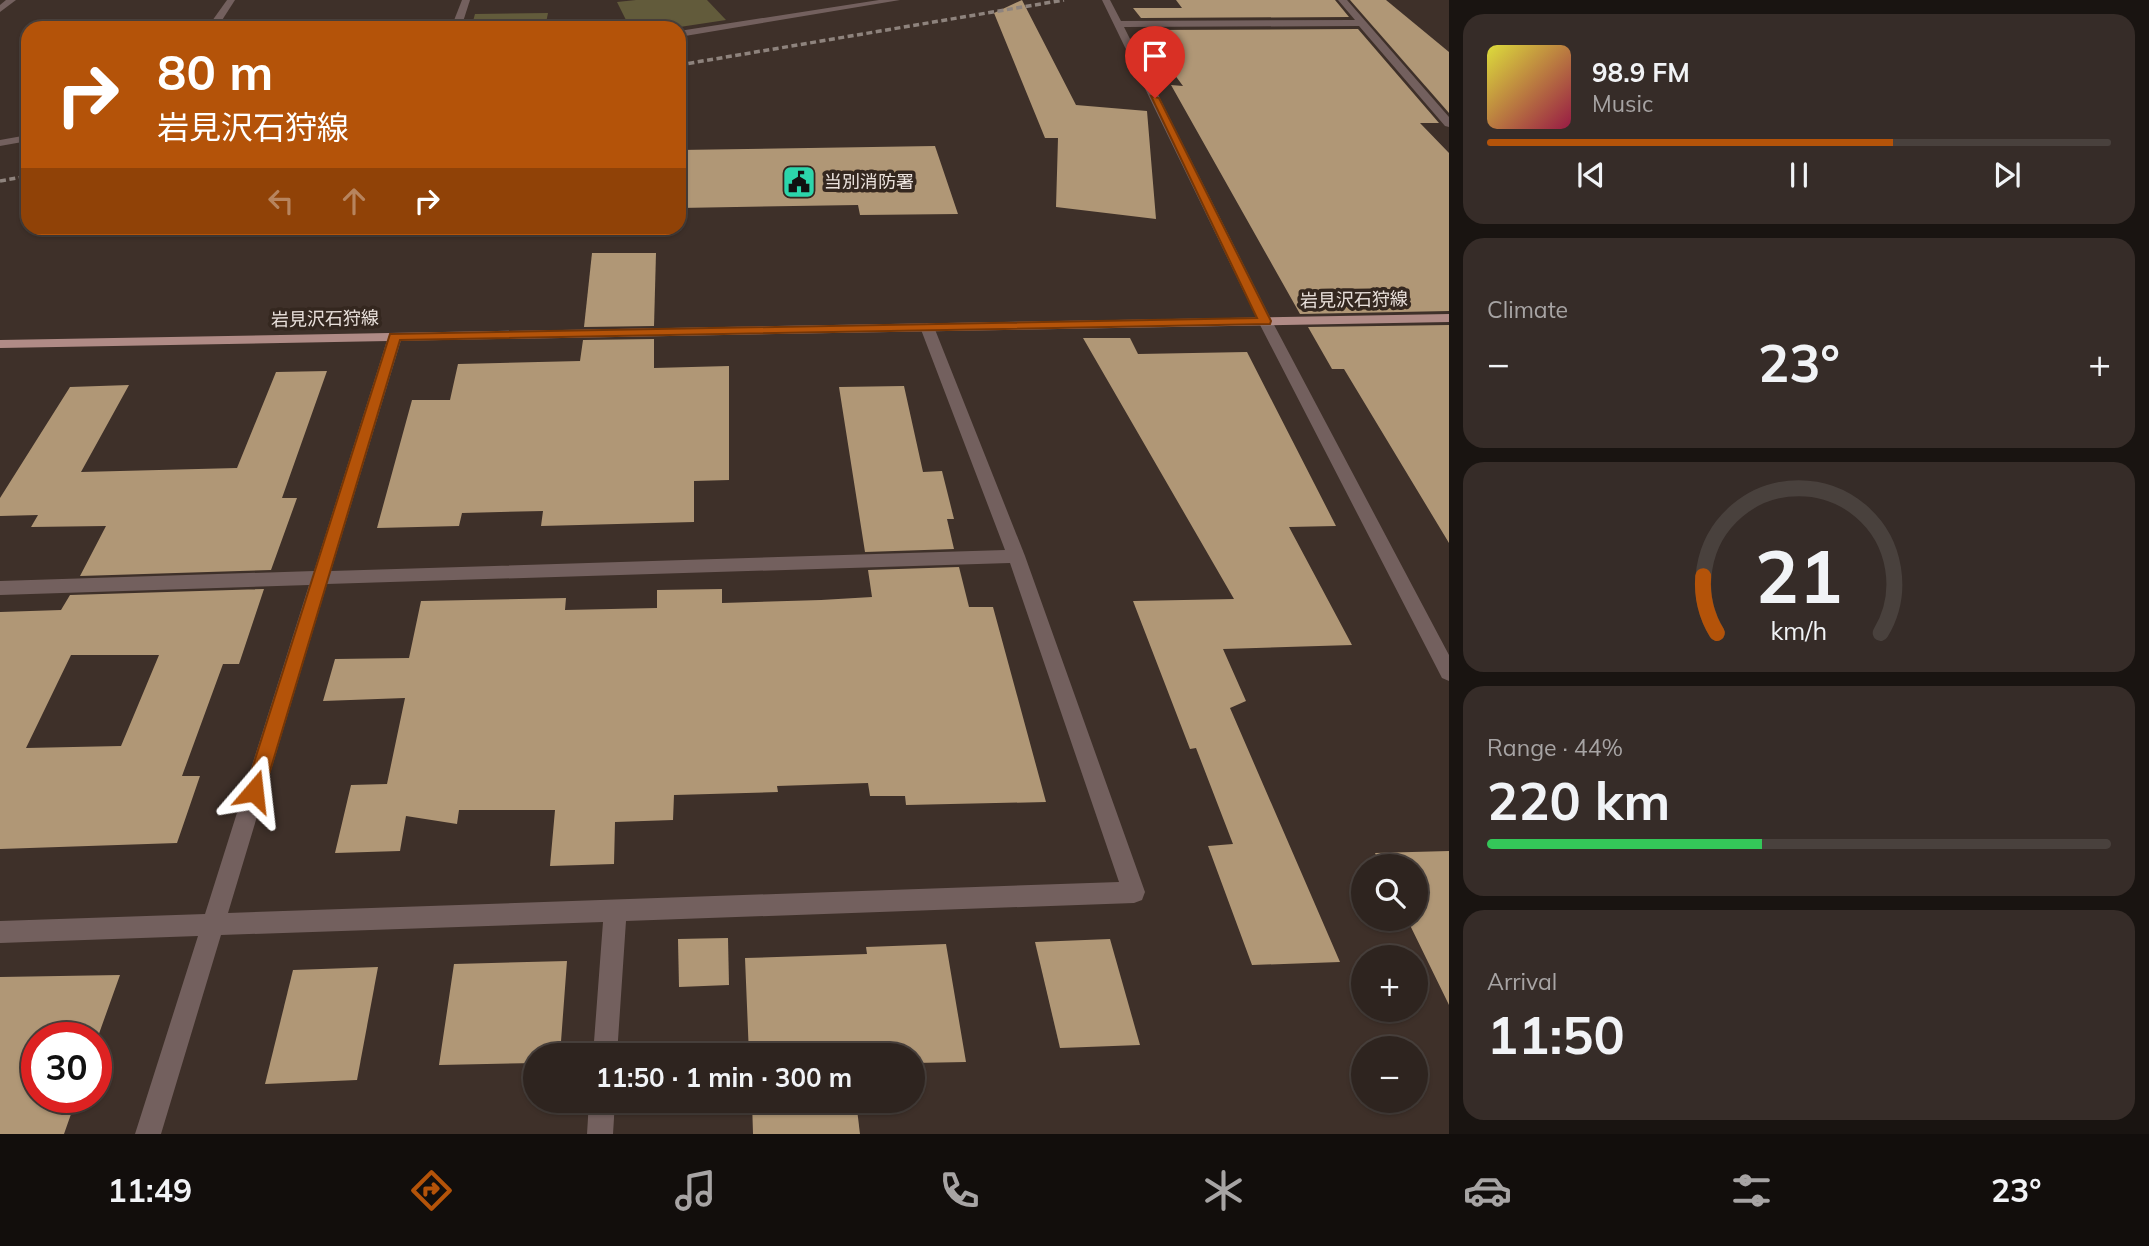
<!DOCTYPE html>
<html lang="en">
<head>
<meta charset="utf-8">
<style>
  body { margin:0; font-family:Mulish,"Noto Sans JP",sans-serif; background:#362c28; color:#f1f3f6; height:100vh; display:flex; flex-direction:column; font-size:26px; white-space:nowrap }
  * { box-sizing:border-box; margin:0 }
  p { font-size:23px; color:#a7a4a4 }
  .icon { flex:none; width:38px; height:38px; fill:none; stroke:currentColor; stroke-width:2; stroke-linecap:round; stroke-linejoin:round }
  .map { position:relative; flex:1; overflow:hidden }
  .drawer { display:flex; flex-direction:column; gap:14px; padding:14px; background:#191411; width:700px }
  .drawer>* { flex:none }
  .guide { position:absolute; left:21px; top:21px; width:665px; height:214px; border-radius:21px; box-shadow:0 2px 5px #0004,0 0 0 2px #49413d; background:#b45309; color:#fff; overflow:hidden }
  .buttons { position:absolute; left:1351px; top:854px; display:grid; gap:14px }
  .buttons a { display:grid; place-items:center; width:77px; height:77px; border-radius:50%; background:#2e241f; box-shadow:0 2px 5px #0004,0 0 0 2px #49413d; font-size:35px }
  .speed { position:absolute; left:21px; top:1022px; display:flex; gap:14px; font-size:35px; font-weight:700; text-align:center }
  .speed>* { display:grid; place-content:center; width:91px; height:91px; border-radius:50%; background:#2e241f; box-shadow:0 2px 5px #0004,0 0 0 2px #49413d; line-height:1 }
  .speed .limit { border:10px solid #d22; background:#fff; color:#111 }
  .pin { position:absolute; display:grid; place-items:center; width:60px; height:60px; color:#fff; margin:-72px -30px; border-radius:50% 50% 50% 0; rotate:-45deg; box-shadow:0 0 7px #0007 }
  .pin .icon { rotate:45deg }
  .me { position:absolute; width:77px; margin:-38px; rotate:17deg; stroke-linejoin:round; filter:drop-shadow(0 0 5px #0008) }
  .turn { display:flex; align-items:center; gap:24px; height:147px; padding:0 21px; font-size:32px }
  .turn .icon { width:91px; height:91px; stroke-width:2.5 }
  .turn b { display:block; font-size:49px; line-height:60px }
  .lanes { display:flex; align-items:center; height:66px; padding:0 21px; background:#0003; justify-content:center; gap:35px; direction:ltr }
  .lanes .off { opacity:.35 }
  .big { font-size:52px; font-weight:700; line-height:1.1 }
  .drawer .widget { flex:1; display:flex; flex-direction:column; justify-content:center; gap:10px; min-width:0; padding:0 24px; border-radius:21px; background:#362c28 }
  .drawer .dial { align-items:center; gap:0 }
  .dial svg { height:182px; overflow:visible; fill:none; stroke:#49413d; stroke-width:7; stroke-linecap:round; text-anchor:middle }
  .dial text { fill:#f1f3f6; stroke:none }
  .song { display:flex; align-items:center; gap:21px }
  .cover { width:84px; height:84px; border-radius:10px; background:linear-gradient(135deg,hsl(60 70% 55%),hsl(340 70% 35%)) }
  .played { height:7px; border-radius:4px; background:linear-gradient(90deg,#b45309 65%,#49413d 65%) }
  .keys { display:flex; justify-content:space-around; direction:ltr }
  .heat { display:flex; justify-content:space-between; align-items:center; font-size:38px; direction:ltr }
  .charge { height:10px; border-radius:5px; background:linear-gradient(90deg,#34c759 44%,#49413d 0) }
  .trip { position:absolute; left:523px; top:1043px; width:402px; height:70px; border-radius:35px; background:#2e241f; box-shadow:0 2px 5px #0004,0 0 0 2px #49413d; font-weight:700; line-height:70px; text-align:center }
  .tabs { display:flex; height:112px; justify-content:space-around; align-items:center; background:#120e0c; color:#a7a4a4 }
  .tabs .icon { width:49px; height:49px }
  .tabs .on { color:#b45309 }
  .tabs b { font-size:32px; color:#f1f3f6 }
  main { display:flex; flex:1; min-height:0 }
  .map>svg:first-child { display:block }
</style>
</head>
<body>
<main>
<div class="map">
<svg width="1449" height="1134" viewBox="0 0 1449 1134">
  <rect width="100%" height="100%" fill="#3e3029"/>
  <g fill="#625b3b">
    <polygon points="636,0 707,0 726,20 673,28 630,28 617,2"/>
    <polygon points="548,13 545,28 471,28 475,14"/>
  </g>
  <g fill="#b09776" fill-rule="evenodd">
    <polygon points="1022,0 1076,105 1147,111 1156,219 1056,207 1058,138 1045,138 994,13"/>
    <polygon points="1176,0 1335,0 1349,17 1141,18 1133,8 1182,8"/>
    <polygon points="1350,0 1386,0 1449,52 1449,113"/>
    <polygon points="1358,29 1439,123 1420,123 1449,153 1449,311 1300,314 1171,85 1183,86 1157,51 1166,51 1150,30"/>
    <polygon points="935,146 958,214 860,215 858,205 679,208 679,150"/>
    <polygon points="592,253 656,253 654,326 584,327"/>
    <polygon points="1449,325 1449,543 1344,369 1332,369 1308,327"/>
    <polygon points="1083,338 1130,338 1138,354 1247,352 1336,526 1289,527 1352,645 1223,649 1246,701 1230,708 1340,962 1252,965 1208,846 1233,844 1196,748 1190,749 1133,601 1234,599"/>
    <polygon points="654,339 654,368 729,366 729,480 694,481 694,522 541,526 543,511 462,513 459,526 377,528 412,400 450,400 458,364 580,361 583,340"/>
    <polygon points="327,371 282,498 297,498 271,570 80,576 106,526 31,527 38,515 0,516 0,498 70,387 129,385 81,472 237,468 276,372"/>
    <polygon points="904,386 923,472 942,471 954,519 947,519 954,549 865,552 839,387"/>
    <polygon points="959,567 969,607 993,607 1046,802 906,805 905,796 870,796 868,783 777,786 778,792 674,795 673,820 615,822 614,864 550,866 555,810 459,810 457,824 406,816 400,851 335,853 351,785 387,784 405,698 323,701 335,659 409,658 421,601 566,598 565,610 657,608 657,590 722,589 722,603 821,600 872,597 868,570"/>
    <path d="M264 589 239 664H223L182 776H200L177 843 0 849V612L61 610 70 595ZM71 655H159L121 746 26 748Z"/>
    <polygon points="1449,851 1449,1005 1407,919 1416,919 1416,866 1381,866 1375,853"/>
    <polygon points="728,938 729,985 679,987 678,939"/>
    <polygon points="1110,939 1140,1045 1060,1048 1035,942"/>
    <polygon points="946,944 966,1062 914,1063 914,1055 749,1055 745,958 867,954 866,947"/>
    <polygon points="567,961 560,1055 536,1055 536,1063 439,1065 454,964"/>
    <polygon points="378,967 357,1080 265,1084 293,970"/>
    <polygon points="120,975 96,1042 96,1038 37,1038 37,1097 77,1097 64,1134 0,1134 0,977"/>
    <polygon points="752,1101 856,1101 860,1134 753,1134"/>
  </g>
  <g fill="none" stroke-linecap="round" stroke-linejoin="round">
    <g fill="#73605e" fill-rule="evenodd">
      <polygon points="6,0 16,0 0,12 0,5"/>
      <polygon points="227,0 235,0 217,28 207,28"/>
      <polygon points="462,0 470,0 461,28 451,28"/>
      <polygon points="879,0 900,0 679,37 679,31"/>
      <polygon points="1102,0 1110,0 1121,21 1355,20 1338,0 1347,0 1449,117 1449,127 1445,126 1359,26 1124,27 1272,321 1449,655 1449,681 1442,678 1258,321"/>
      <polygon points="28,135 28,141 0,146 0,140"/>
      <path d="M927 323 934 327 1025 556 1145 892 1142 900 1134 903 626 921 617 1055H593L603 922 221 935 161 1134H135L198 936 0 943V921L205 914 309 585 0 595V581L314 571 388 337 395 333 402 337 331 571 1005 550 920 327ZM1010 563 1119 882 228 913 327 584Z"/>
      <polygon points="589,1101 615,1101 613,1134 587,1134"/>
    </g>
    <polygon fill="#b08b86" fill-rule="evenodd" points="1449,314 1449,322 0,348 0,340"/>
    <g stroke="#8e837d" stroke-width="3.5" stroke-dasharray="6 3.5" stroke-linecap="butt">
      <polyline points="679,65 1064,0"/>
      <polyline points="0,181 28,176"/>
    </g>
  </g>
  <polygon fill="#b45309" stroke="#753606" stroke-width="2" points="1151,96 1159,98 1271,321 1270,324 400,340 264,791 261,797 254,799 248,797 245,791 390,334 1257,318"/>
  <defs>
    <symbol id="civic-square" viewBox="-11 -11 22 22"><rect x="-9" y="-9" width="18" height="18" rx="4" fill="#2cd5ab" stroke="#34271f"/><path d="M-.6-6.5H3V-4.5H.6V-3L4-1V1h2V6H-6V1h2V-1L-.6-3ZM-1.2 2.5V6h2.4V2.5Z" fill="#111"/></symbol>
  </defs>
  <g fill-rule="evenodd">
    <use href="#civic-square" x="780" y="163" width="38" height="38"/>
  </g>
  <g text-anchor="middle" stroke-width="7" stroke-linejoin="round" paint-order="stroke">
    <g font-size="18" fill="#ebe2dd" stroke="#34271f" text-anchor="start">
      <text x="824" y="188">当別消防署</text>
    </g>
    <g font-size="18" fill="#ebe2dd" stroke="#34271f">
      <text transform="translate(1354 300) rotate(-1)" y="6">岩見沢石狩線</text>
      <text transform="translate(325 319) rotate(-1)" y="6">岩見沢石狩線</text>
    </g>
  </g>
</svg>
<div class="buttons">
<a><svg class="icon" aria-label="search" viewBox="0 0 24 24"><circle cx="10" cy="10" r="6"/><path d="M15 15l6 6"/></svg></a>
<a>+</a>
<a>−</a>
</div>
<div class="speed"><div class="limit">30</div></div>
<div class="pin" style="left:1155px;top:98px;background:#d93025"><svg class="icon" aria-label="arrive" viewBox="0 0 24 24"><path d="M6 21V4h12l-3 4 3 4H6"/></svg></div>
<svg class="me" style="left:254px;top:791px" viewBox="-20 -20 40 40"><path d="M0-17L14 15 0 8-14 15z" fill="#b45309" stroke="#fff" stroke-width="4"/></svg>
<div class="trip">11:50 · 1 min · 300 m</div>
<div class="guide">
<div class="turn"><svg class="icon" aria-label="right" viewBox="0 0 24 24"><path d="M7 20v-9h11M14 6l5 5-5 5"/></svg><div><b>80 m</b>岩見沢石狩線</div></div>
<div class="lanes"><svg class="icon off" aria-label="left" viewBox="0 0 24 24"><path d="M17 20v-9H6M10 6l-5 5 5 5"/></svg><svg class="icon off" aria-label="ahead" viewBox="0 0 24 24"><path d="M12 20V5M6 11l6-6 6 6"/></svg><svg class="icon" aria-label="right" viewBox="0 0 24 24"><path d="M7 20v-9h11M14 6l5 5-5 5"/></svg></div>
</div>
</div>
<section class="drawer">
<div class="widget">
<div class="song"><i class="cover"></i><div><b>98.9 FM</b><p>Music</p></div></div>
<div class="played"></div>
<div class="keys"><svg class="icon" aria-label="previous" viewBox="0 0 24 24"><path d="M18 5L8 12l10 7zM5 5v14"/></svg><svg class="icon" aria-label="pause" viewBox="0 0 24 24"><path d="M8 5v14M16 5v14"/></svg><svg class="icon" aria-label="next" viewBox="0 0 24 24"><path d="M6 5l10 7-10 7zM19 5v14"/></svg></div>
</div>
<div class="widget"><p>Climate</p>
<div class="heat"><a>−</a><b class="big">23°</b><a>+</a></div>
</div>
<div class="widget dial"><svg viewBox="0 0 100 80">
<path d="M14 69A42 42 0 1 1 86 69"/>
<path d="M14 69A42 42 0 0 1 8 44" stroke="#b45309"/>
<text x="50" y="56" font-size="32" font-weight="700">21</text>
<text x="50" y="72" font-size="11">km/h</text>
</svg></div>
<div class="widget"><p>Range · 44%</p><b class="big">220 km</b><div class="charge"></div></div>
<div class="widget"><p>Arrival</p><b class="big">11:50</b></div>
</section>
</main>
<nav class="tabs">
<b>11:49</b>
<svg class="icon on" aria-label="directions" viewBox="0 0 24 24"><path d="M12 3l9 9-9 9-9-9zM9 14v-3h6M13 9l2 2-2 2"/></svg>
<svg class="icon" aria-label="music" viewBox="0 0 24 24"><path d="M9 18V5l10-2v13"/><circle cx="6" cy="18" r="3"/><circle cx="16" cy="16" r="3"/></svg>
<svg class="icon" aria-label="phone" viewBox="0 0 24 24"><path d="M5 4h4l2 5-3 2q2 4 5 5l2-3 5 2v4C11 20 4 13 5 4z"/></svg>
<svg class="icon" aria-label="climate" viewBox="0 0 24 24"><path d="M12 3v18M4 7l16 10M4 17L20 7"/></svg>
<svg class="icon" aria-label="car" viewBox="0 0 24 24"><path d="M5 17H2v-5l4-1 3-4h7l3 4 3 1v5h-3M9 17h6M6 11h13"/><circle cx="7" cy="17" r="2"/><circle cx="17" cy="17" r="2"/></svg>
<svg class="icon" aria-label="filters" viewBox="0 0 24 24"><path d="M4 7h16M4 17h16"/><circle cx="9" cy="7" r="2"/><circle cx="15" cy="17" r="2"/></svg>
<b>23°</b>
</nav>
</body>
</html>
